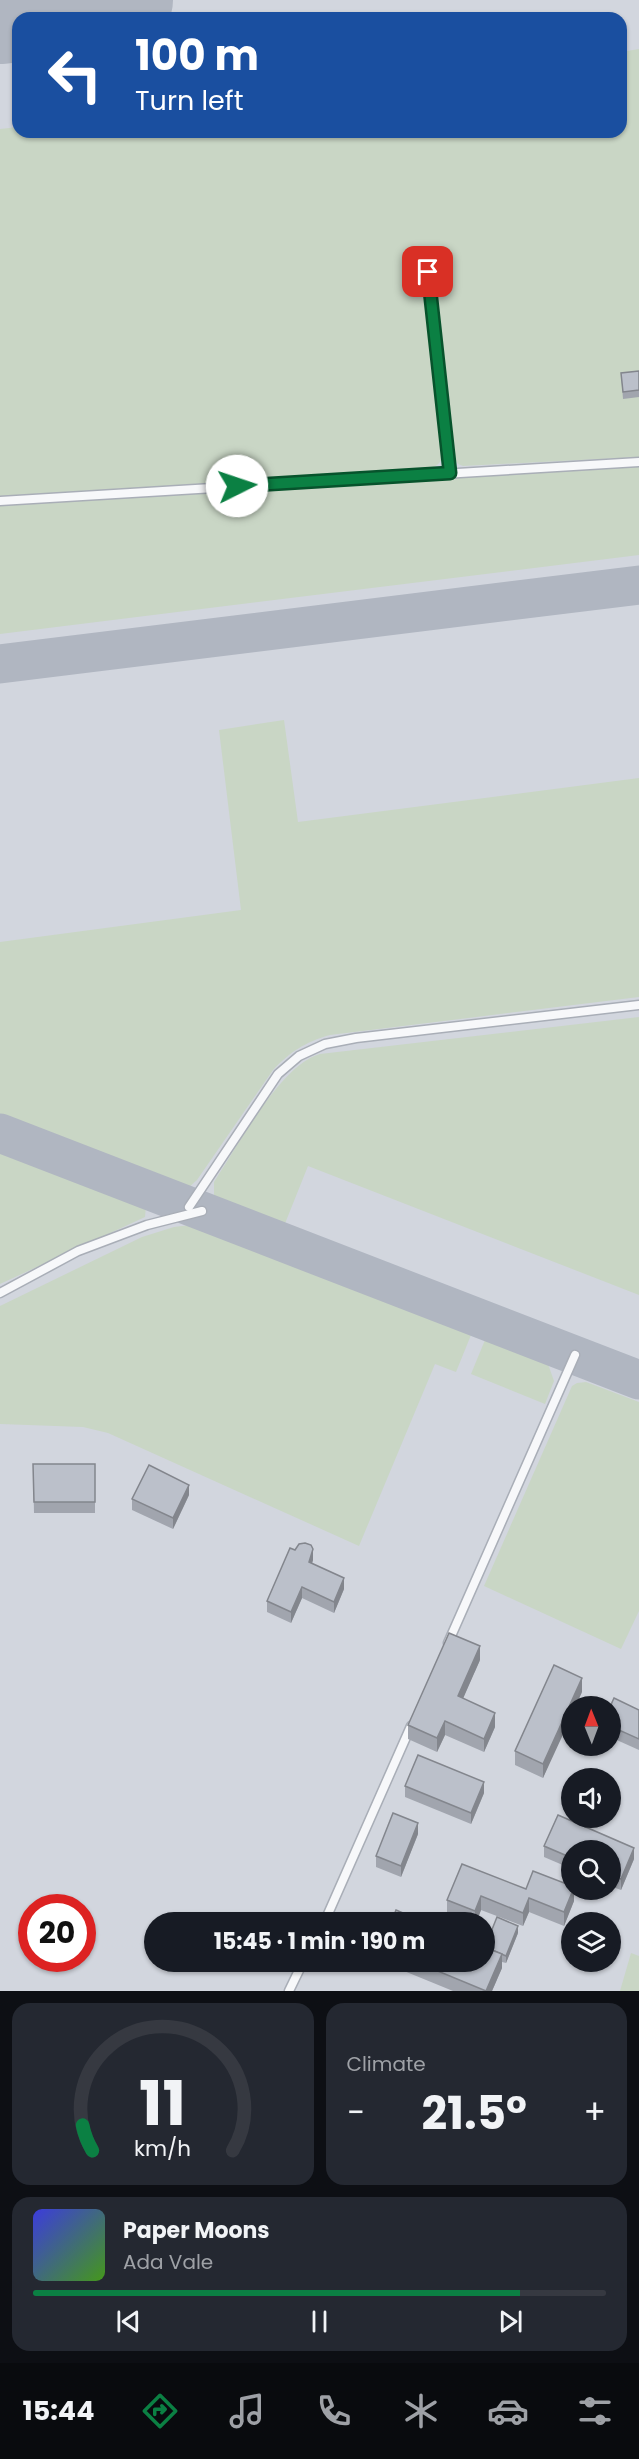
<!DOCTYPE html>
<html lang="en">
<head>
<meta charset="utf-8">
<style>
  body { margin:0; font-family:Poppins,sans-serif; background:#242831; color:#f1f3f6; height:100vh; display:flex; flex-direction:column; font-size:22px; white-space:nowrap }
  * { box-sizing:border-box; margin:0 }
  p { font-size:20px; color:#9ea1a6 }
  .icon { flex:none; width:33px; height:33px; fill:none; stroke:currentColor; stroke-width:2; stroke-linecap:round; stroke-linejoin:round }
  .map { position:relative; height:1991px; overflow:hidden }
  .sheet { display:flex; flex-direction:column; gap:12px; padding:12px; background:#0d0f14; flex:1 }
  .sheet>* { flex:none }
  .hud { position:absolute; left:12px; top:12px; width:615px; height:126px; border-radius:18px; box-shadow:0 2px 4px #0004; background:#1a4fa0; color:#fff; overflow:hidden }
  .needle { width:39px; rotate:359deg }
  .tools { position:absolute; left:561px; top:1696px; display:grid; gap:12px }
  .tools a { display:grid; place-items:center; width:60px; height:60px; border-radius:50%; background:#171b24; box-shadow:0 2px 4px #0004; font-size:30px }
  .speed { position:absolute; left:18px; top:1894px; display:flex; gap:12px; font-size:30px; font-weight:700; text-align:center }
  .speed>* { display:grid; place-content:center; width:78px; height:78px; border-radius:50%; background:#171b24; box-shadow:0 2px 4px #0004; line-height:1 }
  .speed .limit { border:9px solid #d22; background:#fff; color:#111 }
  .pin { position:absolute; display:grid; place-items:center; width:51px; height:51px; color:#fff; margin:-26px; border-radius:12px; box-shadow:0 3px 9px #0006 }
  .me { position:absolute; width:66px; margin:-33px; rotate:86deg; stroke-linejoin:round; filter:drop-shadow(0 0 4px #0008) }
  .turn { display:flex; align-items:center; gap:21px; height:126px; padding:0 24px; font-size:27px }
  .turn .icon { width:78px; height:78px; stroke-width:2.5 }
  .turn b { display:block; font-size:42px; line-height:51px }
  .big { font-size:45px; font-weight:700; line-height:1.1 }
  .sheet .card { flex:1; display:flex; flex-direction:column; justify-content:center; gap:9px; min-width:0; padding:0 21px; border-radius:18px; background:#242831 }
  .sheet .dial { align-items:center; gap:0 }
  .dial svg { height:156px; overflow:visible; fill:none; stroke:#363941; stroke-width:7; stroke-linecap:round; text-anchor:middle }
  .dial text { fill:#f1f3f6; stroke:none }
  .song { display:flex; align-items:center; gap:18px }
  .cover { width:72px; height:72px; border-radius:9px; background:linear-gradient(135deg,hsl(240 70% 55%),hsl(100 70% 35%)) }
  .played { height:6px; border-radius:3px; background:linear-gradient(90deg,#0b8043 85%,#363941 85%) }
  .keys { display:flex; justify-content:space-around; direction:ltr }
  .heat { display:flex; justify-content:space-between; align-items:center; font-size:33px; direction:ltr }
  .sheet .tiles { flex:1; display:grid; gap:12px; grid-template-columns:1fr 1fr }
  .card:last-child { grid-column:span 2 }
  .trip { position:absolute; left:144px; top:1912px; width:351px; height:60px; border-radius:30px; background:#171b24; box-shadow:0 2px 4px #0004; font-weight:700; line-height:60px; text-align:center }
  .tabs { display:flex; height:96px; justify-content:space-around; align-items:center; background:#090b0e; color:#9ea1a6 }
  .tabs .icon { width:42px; height:42px }
  .tabs .selected { color:#0b8043 }
  .tabs b { font-size:27px; color:#f1f3f6 }
  .map>svg:first-child { display:block }
</style>
</head>
<body>
<div class="map">
<svg width="639" height="1991" viewBox="0 0 639 1991">
  <rect width="100%" height="100%" fill="#e4e7ec"/>
  <path fill="#d2d6de" fill-rule="evenodd" d="M0 0H639V1991H0ZM18 18H621V132H18ZM572 1707H610V1746H572ZM572 1779H610V1818H572ZM572 1851H610V1890H572ZM32 1908H82V1959H32ZM154 1923H484V1962H154ZM572 1923H610V1962H572Z"/>
  <g fill="#c9d6c5">
    <path d="M639 49V457L463 466 458 464 452 455 433 279 436 275 435 267H428L427 256 411 257 413 277 419 279 425 286 444 450C443 461 439 465 428 470L0 496V129L18 127V132H621V52Z"/>
    <polygon points="639,466 639,555 0,634 0,505"/>
    <path d="M284 720 298 822 639 778V997L330 1035C305 1042 290 1052 273 1070L197 1180 187 1189 56 1138 52 1146 0 1126V942L241 910 219 730Z"/>
    <path d="M639 1017V1295L308 1166 284 1226 214 1199V1182C238 1146 280 1065 320 1054Z"/>
    <polygon points="0,1140 48,1159 45,1167 146,1206 145,1217 0,1284"/>
    <polygon points="191,1225 471,1335 456,1372 435,1364 359,1546 108,1433 83,1427 0,1424 0,1306 142,1237 174,1227"/>
    <polygon points="485,1340 548,1364 554,1381 545,1404 471,1374"/>
    <polygon points="586,1382 639,1402 639,1611 621,1649 484,1586 572,1386 577,1383"/>
    <polygon points="631,1953 639,1956 639,1991 620,1991"/>
  </g>
  <g fill="none" stroke-linecap="round" stroke-linejoin="round">
    <g stroke="#b0b6c1" stroke-width="39">
      <polyline points="0,664 639,585"/>
      <polyline points="0,1133 639,1380"/>
    </g>
    <polyline stroke="#b0b6c1" stroke-width="98" points="0,15 124,0"/>
    <defs>
      <g id="lane">
        <polyline points="428,272 450,473"/>
        <polyline points="0,501 639,462"/>
        <polyline points="189,1207 278,1074 299,1056 325,1044 356,1038 639,1005"/>
        <polyline points="0,1293 78,1251 147,1225 202,1211"/>
        <polyline points="448,1643 575,1355"/>
        <polyline points="324,1923 411,1726"/>
        <polyline points="289,1991 303,1962"/>
      </g>
    </defs>
    <use href="#lane" stroke="#a9aeb7" stroke-width="11"/>
    <use href="#lane" stroke="#f7f8fa" stroke-width="8"/>
  </g>
  <g fill="#a1a5ae">
    <polygon points="639,371 639,397 623,399 621,373"/>
    <polygon points="33,1464 95,1464 95,1513 34,1513"/>
    <polygon points="189,1495 173,1529 132,1510 132,1499"/>
    <polygon points="295,1550 313,1560 312,1563 344,1589 334,1613 302,1598 291,1623 267,1612 267,1601"/>
    <polygon points="480,1660 463,1698 495,1727 484,1752 445,1735 437,1752 408,1739 408,1725"/>
    <polygon points="582,1692 575,1707 572,1707 543,1778 515,1765 515,1751"/>
    <polygon points="610,1707 639,1710 639,1750 610,1737"/>
    <polygon points="405,1786 484,1793 471,1824 405,1797"/>
    <polygon points="558,1815 634,1848 634,1859 621,1890 610,1886 610,1851 572,1851 572,1869 544,1857 544,1846"/>
    <polygon points="418,1834 401,1877 376,1867 376,1856"/>
    <polygon points="526,1889 574,1890 574,1901 564,1926 529,1912 523,1926 481,1910 476,1923 469,1923 447,1914 447,1900"/>
    <polygon points="518,1933 506,1963 502,1962 502,1968 492,1991 453,1991 382,1962 484,1962"/>
  </g>
  <g fill="#83868d">
    <polygon points="189,1485 189,1495 173,1529 173,1518"/>
    <polygon points="313,1549 313,1560 309,1573 309,1562"/>
    <polygon points="344,1578 344,1589 334,1613 334,1602"/>
    <polygon points="302,1587 302,1598 291,1623 291,1612"/>
    <polygon points="480,1646 480,1660 458,1710 458,1696"/>
    <polygon points="582,1678 582,1692 575,1707 572,1707 572,1715 543,1778 543,1764"/>
    <polygon points="495,1713 495,1727 484,1752 484,1739"/>
    <polygon points="445,1721 445,1735 437,1752 437,1738"/>
    <polygon points="484,1782 484,1793 471,1824 471,1813"/>
    <polygon points="418,1823 418,1834 401,1877 401,1866"/>
    <polygon points="634,1848 634,1859 621,1890 621,1879"/>
    <polygon points="573,1890 574,1890 574,1901 564,1926 564,1912"/>
    <polygon points="481,1896 481,1910 476,1923 475,1923 475,1911"/>
    <polygon points="529,1898 529,1912 523,1926 523,1913"/>
    <polygon points="518,1926 518,1933 506,1963 506,1956"/>
    <polygon points="502,1954 502,1968 492,1991 486,1991"/>
  </g>
  <g fill="#bbc0ca" stroke="#83868d" stroke-width="1.5">
    <polygon points="639,371 639,390 623,392 621,373"/>
    <polygon points="33,1464 95,1464 95,1502 34,1502"/>
    <polygon points="149,1465 189,1485 173,1518 132,1499"/>
    <polygon points="305,1543 311,1545 313,1549 309,1562 344,1578 334,1602 302,1587 291,1612 267,1601 290,1548 295,1550 299,1544"/>
    <polygon points="449,1633 480,1646 458,1696 495,1713 484,1739 445,1721 437,1738 408,1725"/>
    <polygon points="554,1665 582,1678 543,1764 515,1751"/>
    <polygon points="614,1698 639,1710 639,1739 610,1726 610,1707"/>
    <polygon points="418,1755 484,1782 471,1813 405,1786"/>
    <polygon points="393,1813 418,1823 401,1866 376,1856"/>
    <polygon points="558,1815 634,1848 621,1879 610,1875 610,1851 572,1851 572,1858 544,1846"/>
    <polygon points="462,1864 526,1889 533,1871 572,1886 572,1890 573,1890 564,1912 529,1898 523,1913 481,1896 475,1911 447,1900"/>
    <polygon points="396,1910 426,1923 391,1923"/>
    <polygon points="497,1917 518,1926 506,1956 485,1947"/>
    <polygon points="484,1947 502,1954 486,1991 416,1962 484,1962"/>
  </g>
  <g fill="none" stroke-linecap="round" stroke-linejoin="round">
    <defs>
      <polyline id="route" points="237,486 450,473 428,272"/>
    </defs>
    <use href="#route" stroke="#07532c" stroke-width="15"/>
    <use href="#route" stroke="#0b8043" stroke-width="10"/>
  </g>
</svg>
<div class="tools">
<a><svg class="needle" viewBox="-14 -14 28 28"><path d="M0-13l5 13h-10z" fill="#e53935"/><path d="M0 13l5-13h-10z" fill="#9ea1a6"/></svg></a>
<a><svg class="icon" aria-label="sound" viewBox="0 0 24 24"><path d="M4 9h4l5-4v14l-5-4H4zM17 9q2 3 0 6"/></svg></a>
<a><svg class="icon" aria-label="search" viewBox="0 0 24 24"><circle cx="10" cy="10" r="6"/><path d="M15 15l6 6"/></svg></a>
<a><svg class="icon" aria-label="layers" viewBox="0 0 24 24"><path d="M12 4l9 5-9 5-9-5zM3 14l9 5 9-5"/></svg></a>
</div>
<div class="speed"><div class="limit">20</div></div>
<div class="pin" style="left:428px;top:272px;background:#d93025"><svg class="icon" aria-label="arrive" viewBox="0 0 24 24"><path d="M6 21V4h12l-3 4 3 4H6"/></svg></div>
<svg class="me" style="left:237px;top:486px" viewBox="-20 -20 40 40"><circle r="19" fill="#fff"/><path d="M0-13L10 11 0 6-10 11z" fill="#0b8043"/></svg>
<div class="trip">15:45 · 1 min · 190 m</div>
<div class="hud">
<div class="turn"><svg class="icon" aria-label="left" viewBox="0 0 24 24"><path d="M17 20v-9H6M10 6l-5 5 5 5"/></svg><div><b>100 m</b>Turn left</div></div>
</div>
</div>
<section class="sheet">
<div class="tiles">
<div class="card dial"><svg viewBox="0 0 100 80">
<path d="M14 69A42 42 0 1 1 86 69"/>
<path d="M14 69A42 42 0 0 1 9 56" stroke="#0b8043"/>
<text x="50" y="56" font-size="32" font-weight="700">11</text>
<text x="50" y="72" font-size="11">km/h</text>
</svg></div>
<div class="card"><p>Climate</p>
<div class="heat"><a>−</a><b class="big">21.5°</b><a>+</a></div>
</div>
<div class="card">
<div class="song"><i class="cover"></i><div><b>Paper Moons</b><p>Ada Vale</p></div></div>
<div class="played"></div>
<div class="keys"><svg class="icon" aria-label="previous" viewBox="0 0 24 24"><path d="M18 5L8 12l10 7zM5 5v14"/></svg><svg class="icon" aria-label="pause" viewBox="0 0 24 24"><path d="M8 5v14M16 5v14"/></svg><svg class="icon" aria-label="next" viewBox="0 0 24 24"><path d="M6 5l10 7-10 7zM19 5v14"/></svg></div>
</div>
</div>
</section>
<nav class="tabs">
<b>15:44</b>
<svg class="icon selected" aria-label="directions" viewBox="0 0 24 24"><path d="M12 3l9 9-9 9-9-9zM9 14v-3h6M13 9l2 2-2 2"/></svg>
<svg class="icon" aria-label="music" viewBox="0 0 24 24"><path d="M9 18V5l10-2v13"/><circle cx="6" cy="18" r="3"/><circle cx="16" cy="16" r="3"/></svg>
<svg class="icon" aria-label="phone" viewBox="0 0 24 24"><path d="M5 4h4l2 5-3 2q2 4 5 5l2-3 5 2v4C11 20 4 13 5 4z"/></svg>
<svg class="icon" aria-label="climate" viewBox="0 0 24 24"><path d="M12 3v18M4 7l16 10M4 17L20 7"/></svg>
<svg class="icon" aria-label="car" viewBox="0 0 24 24"><path d="M5 17H2v-5l4-1 3-4h7l3 4 3 1v5h-3M9 17h6M6 11h13"/><circle cx="7" cy="17" r="2"/><circle cx="17" cy="17" r="2"/></svg>
<svg class="icon" aria-label="filters" viewBox="0 0 24 24"><path d="M4 7h16M4 17h16"/><circle cx="9" cy="7" r="2"/><circle cx="15" cy="17" r="2"/></svg>
</nav>
</body>
</html>
